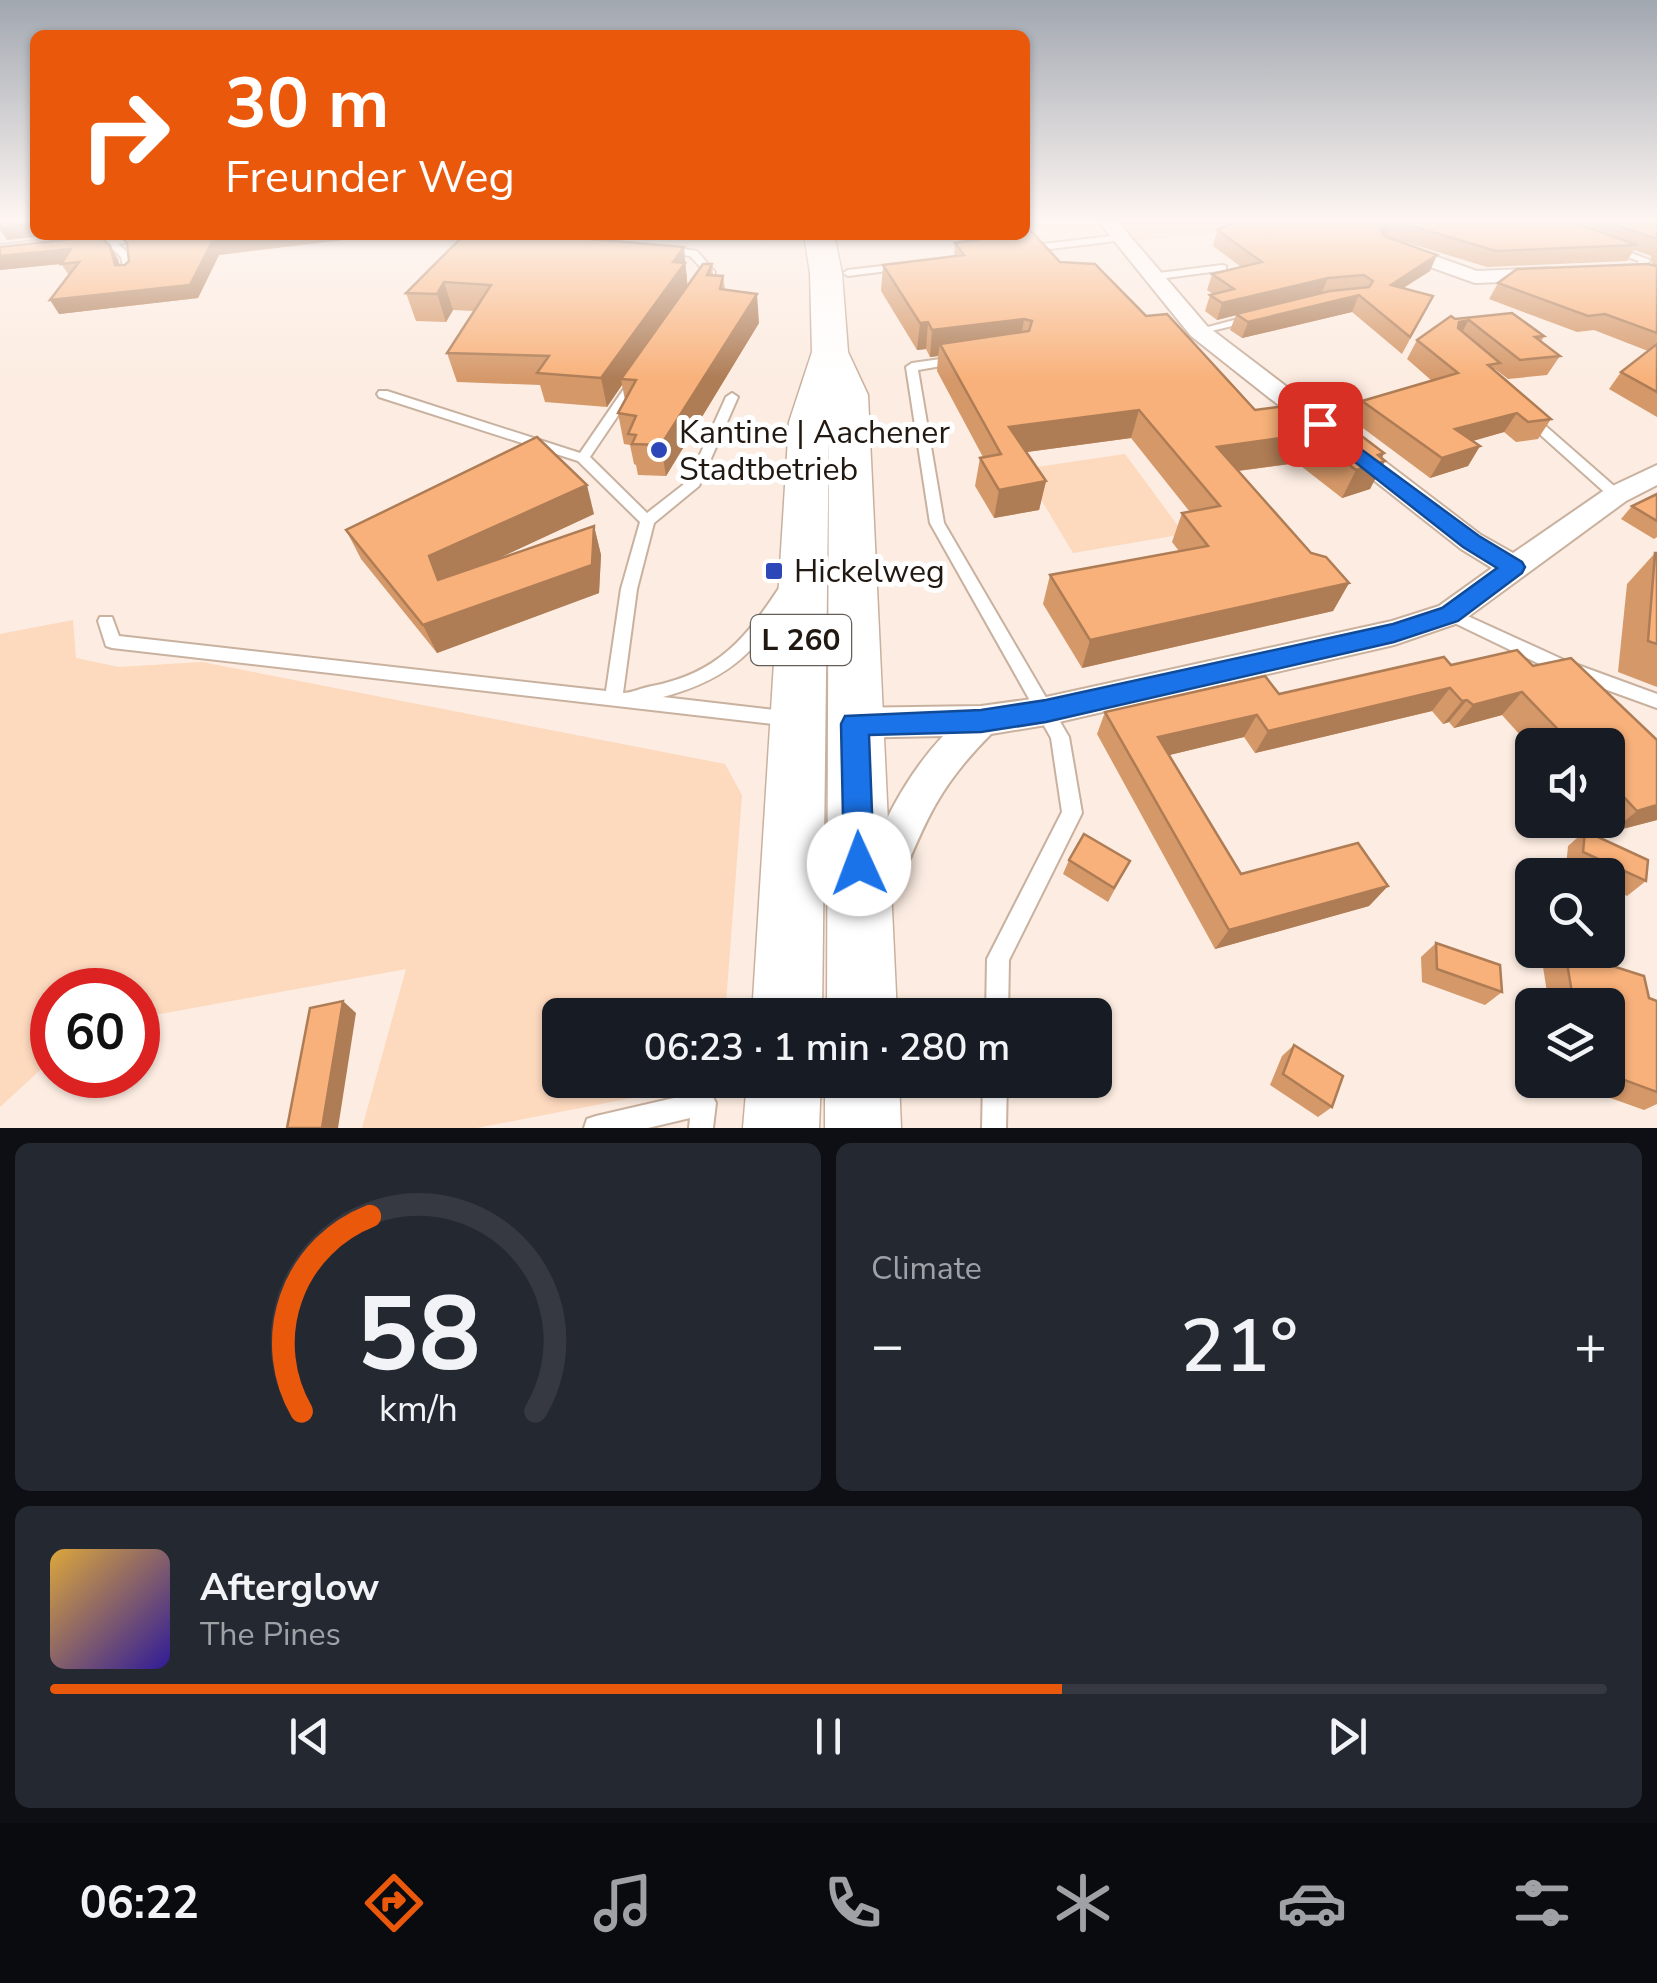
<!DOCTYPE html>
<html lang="en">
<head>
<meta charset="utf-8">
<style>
  body { margin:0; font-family:"Nunito Sans",sans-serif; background:#242831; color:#f1f3f6; height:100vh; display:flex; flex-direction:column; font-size:38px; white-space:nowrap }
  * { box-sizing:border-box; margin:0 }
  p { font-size:32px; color:#9ea1a6 }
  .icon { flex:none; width:55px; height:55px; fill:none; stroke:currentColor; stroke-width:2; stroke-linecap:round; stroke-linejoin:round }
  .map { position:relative; height:1128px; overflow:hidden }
  .drawer { display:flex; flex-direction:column; gap:15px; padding:15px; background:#0d0f14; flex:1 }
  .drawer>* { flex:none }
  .banner { position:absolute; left:30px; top:30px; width:1000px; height:210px; border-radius:15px; box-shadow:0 2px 8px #0004; background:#ea580c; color:#fff; overflow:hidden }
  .buttons { position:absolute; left:1515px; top:728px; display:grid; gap:20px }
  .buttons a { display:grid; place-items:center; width:110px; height:110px; border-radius:15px; background:#171b24; box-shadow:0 2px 8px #0004; font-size:50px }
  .speed { position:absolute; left:30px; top:968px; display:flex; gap:20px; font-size:50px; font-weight:700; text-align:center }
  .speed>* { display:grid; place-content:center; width:130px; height:130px; border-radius:50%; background:#171b24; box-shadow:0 2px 8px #0004; line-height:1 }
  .speed .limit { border:15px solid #d22; background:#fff; color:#111 }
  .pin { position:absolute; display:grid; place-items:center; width:85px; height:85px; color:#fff; margin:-42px; border-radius:20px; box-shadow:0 5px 15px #0006 }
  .me { position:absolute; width:110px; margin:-55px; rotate:358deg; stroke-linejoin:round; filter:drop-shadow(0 0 8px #0008) }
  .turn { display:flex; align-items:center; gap:35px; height:210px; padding:0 30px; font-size:45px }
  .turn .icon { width:130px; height:130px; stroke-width:2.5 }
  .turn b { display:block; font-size:70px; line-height:85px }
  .big { font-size:75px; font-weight:600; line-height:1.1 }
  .drawer .tile { flex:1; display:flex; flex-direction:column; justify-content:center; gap:15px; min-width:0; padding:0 35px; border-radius:15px; background:#242831 }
  .drawer .dial { align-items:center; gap:0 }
  .dial svg { height:260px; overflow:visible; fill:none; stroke:#363941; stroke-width:7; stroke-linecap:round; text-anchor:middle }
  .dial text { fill:#f1f3f6; stroke:none }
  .song { display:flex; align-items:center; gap:30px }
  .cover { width:120px; height:120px; border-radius:15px; background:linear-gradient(135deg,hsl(40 70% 55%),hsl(250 70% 35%)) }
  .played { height:10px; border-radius:5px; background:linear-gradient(90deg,#ea580c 65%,#363941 65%) }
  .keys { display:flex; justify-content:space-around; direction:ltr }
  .heat { display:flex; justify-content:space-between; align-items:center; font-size:55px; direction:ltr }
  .drawer .tiles { flex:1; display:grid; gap:15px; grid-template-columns:1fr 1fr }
  .tile:last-child { grid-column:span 2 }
  .trip { position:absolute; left:542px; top:998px; width:570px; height:100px; border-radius:15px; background:#171b24; box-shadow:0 2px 8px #0004; font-weight:600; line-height:100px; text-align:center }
  .dock { display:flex; height:160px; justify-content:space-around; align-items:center; background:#090b0e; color:#9ea1a6 }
  .dock .icon { width:70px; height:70px }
  .dock .selected { color:#ea580c }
  .dock b { font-size:45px; color:#f1f3f6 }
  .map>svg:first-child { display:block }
</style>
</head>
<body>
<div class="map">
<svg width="1657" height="1128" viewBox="0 0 1657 1128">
  <rect width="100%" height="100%" fill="#fcece1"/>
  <g fill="#fdd9be">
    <polygon points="1121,222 1246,222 1233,231 1136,241"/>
    <polygon points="1125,454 1184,534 1073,553 1023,469"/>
    <polygon points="73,620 76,658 119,667 202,662 725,764 742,795 725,1015 560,1015 560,1080 720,1081 477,1128 362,1128 406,969 138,1018 138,990 52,990 52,1059 0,1107 0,634"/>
  </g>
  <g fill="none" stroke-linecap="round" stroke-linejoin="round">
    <defs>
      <g id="lane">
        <polygon points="1120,235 1123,236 1123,240 1026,252 1021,249 1026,246"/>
        <polygon points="105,237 111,237 131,256 133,275 125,275 121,257 105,241"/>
        <polygon points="664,246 697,251 715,272 711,280 703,280 705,272 690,256 661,251 661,247"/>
        <polygon points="1609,247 1615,247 1650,260 1642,272 1634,272 1633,270 1639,261 1609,251"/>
        <polygon points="899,264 904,267 903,269 848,276 843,273 848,270"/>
        <polygon points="1222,265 1226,266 1226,270 1151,280 1146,277 1151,274"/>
        <polygon points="1253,315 1257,316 1257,320 1199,334 1193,331"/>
        <polygon points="955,357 961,361 959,363 918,370 944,523 1069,737 1082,813 1009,960 1008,1015 986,1015 987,959 1062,812 1051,738 930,523 906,367 912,363"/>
        <path d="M634 379 640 383 590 457 647 513 688 481 726 397 732 393 738 397 699 486 654 523 637 589 623 693C632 693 641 688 652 686 719 673 747 637 783 582L788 580 796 586C759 648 734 678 663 697L791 712 797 714 800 719 797 724 791 726 112 648 106 646 98 621 100 617H112L119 636 606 691 621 589 640 522 578 461 379 397 377 394 379 391H387L580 453 630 380Z"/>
        <polygon points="1529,414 1533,415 1621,492 1623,495 1621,498 1611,498 1525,421 1523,418"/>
        <polygon points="1450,608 1564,660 1657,694 1657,708 1552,670 1444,618 1442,614 1444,610"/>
        <polygon points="983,1080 1007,1080 1006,1128 982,1128"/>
        <polygon points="704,1091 712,1095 716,1103 713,1128 689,1128 690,1118 648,1128 584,1128 587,1119 596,1116"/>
      </g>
      <g id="street">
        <path d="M1099 222H1118L1207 326 1481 535 1513 553 1606 489 1657 465V485L1626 501 1461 622 1394 645 1046 725 991 734C931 794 922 832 890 906L876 912 862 906 856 892C877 835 901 781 943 736L846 738 834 733 828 723 834 713 846 708 981 706 1046 697 1392 621 1439 606 1492 568 1461 549 1191 336Z"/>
        <polygon points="90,235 151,235 141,241 0,257 0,245"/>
        <polygon points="1395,242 1477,271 1549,268 1559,274 1549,280 1475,283 1388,252 1388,244"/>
      </g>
      <g id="primary">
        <polygon points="804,235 834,235 842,273 848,352 868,395 897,1015 827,1015 829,421 822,1015 752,1015 789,422 812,352 810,273"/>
        <polygon points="747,1080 821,1080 819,1128 743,1128"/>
        <polygon points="825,1080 899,1080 901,1128 825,1128"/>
      </g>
    </defs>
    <use href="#lane" stroke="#c9b19f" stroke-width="4"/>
    <use href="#street" stroke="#c9b19f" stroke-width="4"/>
    <use href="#primary" stroke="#c9b19f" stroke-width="3"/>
    <use href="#lane" fill="#fff" fill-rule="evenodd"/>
    <use href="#street" fill="#fff" fill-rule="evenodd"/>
    <use href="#primary" fill="#fff" fill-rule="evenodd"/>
  </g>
  <g fill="#d59869">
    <polygon points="1236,222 1657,222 1657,417 1609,389 1621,372 1648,351 1594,330 1577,332 1489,299 1498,283 1654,265 1652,264 1651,256 1634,250 1627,261 1487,267 1385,236 1430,271 1403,288 1433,296 1402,354 1352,312 1242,338 1230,330 1236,315 1217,320 1205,311 1210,295 1213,294 1207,290 1212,274 1241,267 1213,246 1217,230"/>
    <polygon points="120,235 219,255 198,298 59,314 69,275 61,264 0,270 110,246 119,265 125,265 129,261 128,248"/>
    <polygon points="471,238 687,274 687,286 712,264 713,275 723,276 725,289 759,323 666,476 638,475 636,465 634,464 630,445 624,444 618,413 625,400 622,385 607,407 545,402 540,385 457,382 447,353 474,311 453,310 446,322 416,321 406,293"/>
    <polygon points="955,243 1060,262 1146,316 1255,410 1384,453 1370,489 1342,498 1297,463 1238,471 1311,553 1349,583 1333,611 1082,668 1043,604 1050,575 1179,551 1172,542 1182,513 1190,512 1131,438 1026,452 1046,481 1039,510 994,518 975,486 980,458 983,457 937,371 938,356 930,357 926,349 917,350 881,291 883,265 954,256"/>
    <polygon points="1512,313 1544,336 1541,342 1560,356 1547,375 1508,379 1495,369 1495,371 1551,419 1538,439 1516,442 1504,432 1473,441 1480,446 1468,466 1430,478 1352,420 1362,401 1432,381 1407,359 1417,340 1455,319"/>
    <polygon points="1657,494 1657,537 1654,539 1621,519 1632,506"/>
    <polygon points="594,514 494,560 594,526 601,555 599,593 437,653 361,559 346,530"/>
    <polygon points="1655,553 1657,553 1657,687 1618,672 1627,584"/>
    <polygon points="1451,665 1533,666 1657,740 1657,820 1611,832 1600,820 1608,820 1608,745 1532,745 1532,748 1502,715 1454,728 1449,722 1443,724 1432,711 1255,753 1244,737 1169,755 1241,874 1388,886 1369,906 1215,949 1097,734 1105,712 1279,694"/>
    <polygon points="1585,831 1646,881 1627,896 1608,886 1608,875 1583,875 1566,867 1568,846"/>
    <polygon points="1069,860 1130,861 1108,902 1063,874"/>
    <polygon points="1436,943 1502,992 1485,1005 1422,982 1421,957"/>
    <polygon points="1565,951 1649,998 1657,1001 1657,1104 1644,1110 1560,1080 1608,1080 1608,1005 1549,1005 1543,967"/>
    <polygon points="1294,1045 1332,1107 1318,1117 1270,1085 1282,1056"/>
  </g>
  <g fill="#ae7c55">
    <polygon points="1389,222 1391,222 1385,236 1380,229"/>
    <polygon points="35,224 35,235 56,235 7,240 0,230 0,227"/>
    <polygon points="270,235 385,235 219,255 198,298 59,314 50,300 212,242"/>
    <polygon points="110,246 118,259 123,278 115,265"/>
    <polygon points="684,247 688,290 621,379 622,385 607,407 601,378 673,262"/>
    <polygon points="71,249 79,262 0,270 0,256"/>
    <polygon points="1437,255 1430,271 1383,301 1391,285"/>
    <polygon points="1328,278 1321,294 1217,320 1222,303"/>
    <polygon points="444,282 453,310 446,322 437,294"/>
    <polygon points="757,294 759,323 666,476 661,445"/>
    <polygon points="1359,295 1352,312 1242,338 1248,322"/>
    <polygon points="1024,319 1020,345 940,344 938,356 930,357 932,330"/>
    <polygon points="1469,320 1458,339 1459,322"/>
    <polygon points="928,322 926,349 917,350 920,323"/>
    <polygon points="1139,410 1131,438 1005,455 1009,427"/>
    <polygon points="1517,413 1504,432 1444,449 1455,429"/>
    <polygon points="1310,434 1297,463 1206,475 1217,447"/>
    <polygon points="1480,446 1468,466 1430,478 1442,458"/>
    <polygon points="1384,453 1379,463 1385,461 1370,489 1342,498 1356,470 1378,455"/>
    <polygon points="1046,481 1039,510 994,518 999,490"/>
    <polygon points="587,485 594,514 441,585 429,556"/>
    <polygon points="594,526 601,555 599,593 437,653 423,625"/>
    <polygon points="1349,583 1333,611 1082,668 1090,640"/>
    <polygon points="1450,688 1432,711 1255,753 1268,731"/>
    <polygon points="1522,692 1502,715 1454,728 1473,705"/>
    <polygon points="1467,700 1449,722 1443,724 1462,701"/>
    <polygon points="1257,715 1244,737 1149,760 1158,737"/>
    <polygon points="1657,805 1657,820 1611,832 1637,811"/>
    <polygon points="1388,886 1369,906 1215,949 1229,930"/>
    <polygon points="343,1001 356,1013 338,1128 322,1128"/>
  </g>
  <g fill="#f8b17a" stroke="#ae7c55" stroke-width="2.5">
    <polygon points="3,222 35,222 35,224 0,227"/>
    <polygon points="1236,222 1389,222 1380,229 1384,236 1437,255 1391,285 1433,296 1410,337 1359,295 1248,322 1236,314 1330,291 1369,287 1373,281 1364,275 1328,278 1222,303 1210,295 1234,289 1212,274 1262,262 1217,230"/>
    <polygon points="1399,222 1572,222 1637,245 1496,251"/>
    <polygon points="1608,222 1657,222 1657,239"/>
    <polygon points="1031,231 1060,262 1095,264 1146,316 1167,314 1255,410 1317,402 1384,453 1378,455 1385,461 1356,470 1310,434 1217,447 1311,553 1326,557 1349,583 1090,640 1050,575 1208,546 1182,513 1220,506 1139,410 1009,427 1046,481 999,490 980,458 1001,454 940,344 1029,331 1032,321 1024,319 932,330 928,322 920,323 883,265 964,255 955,243 1006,235 1025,235 1025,232"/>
    <polygon points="120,235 270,235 212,242 190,285 50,300 79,262 61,264 71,249 0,256 0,247 100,236 110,246 115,265 125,265 129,261 127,243"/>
    <polygon points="464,235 471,238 506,235 542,235 684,247 673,262 685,263 601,378 537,373 549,356 447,353 491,285 444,282 437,294 406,293"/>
    <polygon points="703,264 712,264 707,275 723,276 720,289 757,294 661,445 632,444 636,435 628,434 636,416 618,413 636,380 621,379"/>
    <polygon points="1647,264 1657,266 1657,333 1605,314 1588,316 1498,283 1517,269"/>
    <polygon points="1512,313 1544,336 1535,337 1560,356 1520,360 1469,320 1459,322 1458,328 1500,363 1488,365 1551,419 1528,422 1517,413 1455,429 1480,446 1442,458 1362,401 1458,373 1417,340 1451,316 1455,319"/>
    <polygon points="1657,344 1657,392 1621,372"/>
    <polygon points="537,437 587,485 429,556 438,580 594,526 592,565 423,625 346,530"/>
    <polygon points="1657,494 1657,521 1632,506"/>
    <polygon points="1655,553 1657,553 1657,644 1648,641"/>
    <polygon points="1517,650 1533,666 1571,658 1657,740 1657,805 1637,811 1608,780 1608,745 1573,745 1522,692 1473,705 1467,700 1462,701 1450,688 1268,731 1257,715 1158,737 1241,874 1358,843 1388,886 1229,930 1105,712 1265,676 1279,694 1444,657 1451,665"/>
    <polygon points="1585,831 1648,860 1646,881 1583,852"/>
    <polygon points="1084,834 1130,861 1114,888 1069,860"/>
    <polygon points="1436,943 1500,965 1502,992 1437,969"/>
    <polygon points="1565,951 1644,976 1649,998 1657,1001 1657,1092 1608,1074 1608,1005 1574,1005"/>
    <polygon points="343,1001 322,1128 287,1128 310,1008"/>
    <polygon points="1294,1045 1343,1076 1332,1107 1283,1074"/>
  </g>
  <linearGradient id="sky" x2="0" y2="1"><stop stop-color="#a1a7b0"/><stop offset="0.58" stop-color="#fef6f2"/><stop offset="1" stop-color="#fef6f2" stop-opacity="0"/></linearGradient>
  <rect width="1657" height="380" fill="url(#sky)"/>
  <polygon fill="#1a73e8" stroke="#114b97" stroke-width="2.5" points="1320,419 1479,536 1522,562 1525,567 1522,573 1458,621 1394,642 1046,722 981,732 869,735 874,864 869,875 859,879 848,875 844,864 841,724 845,716 981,710 1046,700 1393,624 1442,608 1497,568 1463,547 1313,429 1313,420"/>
  <g fill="#2e47b8" stroke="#fff" stroke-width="4">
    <circle cx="659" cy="450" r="10"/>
    <rect x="764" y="561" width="20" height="20" rx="5"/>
  </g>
  <g text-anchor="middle" stroke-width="10" stroke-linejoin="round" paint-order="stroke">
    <rect fill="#fff" stroke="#645d58" stroke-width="2.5" x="751" y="615" width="100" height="50" rx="8"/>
    <g font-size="30" font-weight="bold" fill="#211811">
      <text x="801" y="650">L 260</text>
    </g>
    <g font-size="32" fill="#211811" stroke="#fff" text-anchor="start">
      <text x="679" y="443">Kantine | Aachener<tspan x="679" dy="37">Stadtbetrieb</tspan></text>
      <text x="794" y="582">Hickelweg</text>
    </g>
  </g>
</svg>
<div class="buttons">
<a><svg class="icon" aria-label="sound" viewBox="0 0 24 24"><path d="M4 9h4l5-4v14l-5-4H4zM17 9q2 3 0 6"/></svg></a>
<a><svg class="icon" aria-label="search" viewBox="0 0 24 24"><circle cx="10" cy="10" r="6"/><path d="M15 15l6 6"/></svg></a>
<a><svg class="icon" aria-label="layers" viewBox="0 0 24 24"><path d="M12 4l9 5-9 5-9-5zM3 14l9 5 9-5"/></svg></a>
</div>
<div class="speed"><div class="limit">60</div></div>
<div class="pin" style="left:1320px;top:424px;background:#d93025"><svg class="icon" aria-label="arrive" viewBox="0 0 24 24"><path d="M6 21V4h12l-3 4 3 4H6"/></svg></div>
<svg class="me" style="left:859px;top:864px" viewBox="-20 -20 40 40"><circle r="19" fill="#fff"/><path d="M0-13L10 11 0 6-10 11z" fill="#1a73e8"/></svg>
<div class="trip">06:23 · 1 min · 280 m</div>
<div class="banner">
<div class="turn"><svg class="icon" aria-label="right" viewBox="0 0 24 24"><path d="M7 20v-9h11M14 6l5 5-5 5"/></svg><div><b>30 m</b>Freunder Weg</div></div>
</div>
</div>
<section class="drawer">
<div class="tiles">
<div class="tile dial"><svg viewBox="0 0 100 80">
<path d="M14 69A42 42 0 1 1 86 69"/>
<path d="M14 69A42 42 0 0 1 35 9" stroke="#ea580c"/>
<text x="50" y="56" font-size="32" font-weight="700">58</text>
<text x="50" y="72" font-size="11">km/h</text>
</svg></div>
<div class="tile"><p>Climate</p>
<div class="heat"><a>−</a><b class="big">21°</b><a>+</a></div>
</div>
<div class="tile">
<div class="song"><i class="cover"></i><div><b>Afterglow</b><p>The Pines</p></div></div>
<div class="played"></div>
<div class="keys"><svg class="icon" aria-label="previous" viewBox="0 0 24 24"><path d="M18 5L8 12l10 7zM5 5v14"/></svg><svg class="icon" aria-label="pause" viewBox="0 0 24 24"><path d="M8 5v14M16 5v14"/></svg><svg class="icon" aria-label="next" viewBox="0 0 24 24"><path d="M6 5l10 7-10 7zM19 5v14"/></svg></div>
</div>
</div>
</section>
<nav class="dock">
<b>06:22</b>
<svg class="icon selected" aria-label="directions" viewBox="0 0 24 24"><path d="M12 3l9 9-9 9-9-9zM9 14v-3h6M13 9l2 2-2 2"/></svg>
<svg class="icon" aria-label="music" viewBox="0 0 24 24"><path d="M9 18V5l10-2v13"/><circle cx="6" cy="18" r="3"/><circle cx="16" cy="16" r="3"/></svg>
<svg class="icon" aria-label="phone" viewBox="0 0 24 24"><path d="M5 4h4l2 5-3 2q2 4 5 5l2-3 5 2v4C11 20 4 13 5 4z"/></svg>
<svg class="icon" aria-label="climate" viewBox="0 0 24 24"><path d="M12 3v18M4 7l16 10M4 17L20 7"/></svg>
<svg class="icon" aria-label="car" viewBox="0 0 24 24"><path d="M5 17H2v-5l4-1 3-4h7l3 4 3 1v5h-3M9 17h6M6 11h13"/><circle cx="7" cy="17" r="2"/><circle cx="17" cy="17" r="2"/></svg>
<svg class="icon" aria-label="filters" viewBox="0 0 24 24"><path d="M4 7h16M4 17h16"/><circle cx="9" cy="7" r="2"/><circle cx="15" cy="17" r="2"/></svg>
</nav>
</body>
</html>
